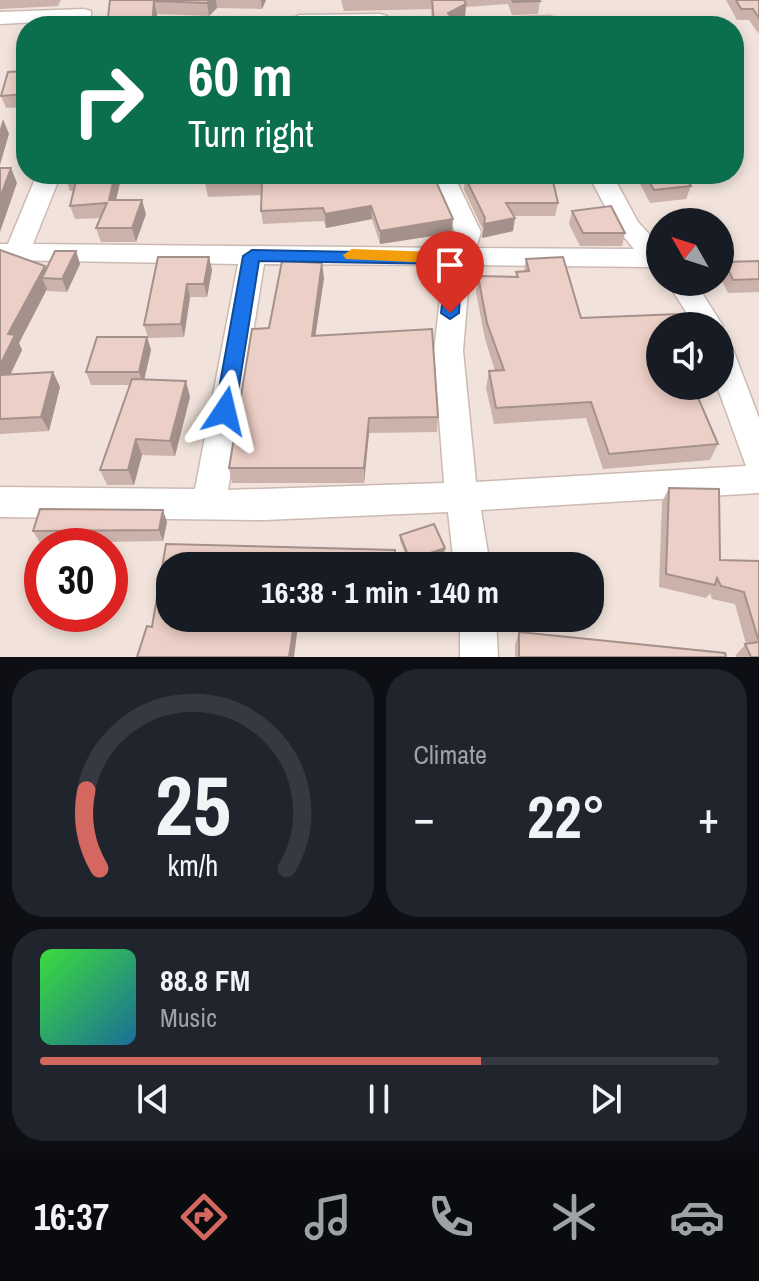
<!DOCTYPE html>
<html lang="en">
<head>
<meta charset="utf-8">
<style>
  body { margin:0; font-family:"Archivo Narrow",sans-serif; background:#20242c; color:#f1f3f6; height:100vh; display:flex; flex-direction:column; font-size:30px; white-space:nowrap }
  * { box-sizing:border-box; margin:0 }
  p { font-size:26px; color:#9ea1a6 }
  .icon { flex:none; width:44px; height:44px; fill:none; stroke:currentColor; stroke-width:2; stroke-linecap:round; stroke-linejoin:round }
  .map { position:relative; height:657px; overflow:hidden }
  .drawer { display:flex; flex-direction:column; gap:12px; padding:12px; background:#0d0f14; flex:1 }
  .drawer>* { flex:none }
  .banner { position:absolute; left:16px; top:16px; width:728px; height:168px; border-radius:32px; box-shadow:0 4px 12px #0003; background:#0b6e4f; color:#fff; overflow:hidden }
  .needle { width:52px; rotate:309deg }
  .fabs { position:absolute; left:646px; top:208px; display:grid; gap:16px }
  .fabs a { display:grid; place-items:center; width:88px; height:88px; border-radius:50%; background:#171b24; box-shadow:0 4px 12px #0003; font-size:40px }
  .speed { position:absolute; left:24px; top:528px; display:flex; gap:16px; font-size:40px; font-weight:700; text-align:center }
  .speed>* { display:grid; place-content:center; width:104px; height:104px; border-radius:50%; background:#171b24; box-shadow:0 4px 12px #0003; line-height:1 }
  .speed .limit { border:12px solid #d22; background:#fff; color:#111 }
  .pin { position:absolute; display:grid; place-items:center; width:68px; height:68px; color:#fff; margin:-82px -34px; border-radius:50% 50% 50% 0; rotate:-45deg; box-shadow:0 0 8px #0007 }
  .pin .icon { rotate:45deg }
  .me { position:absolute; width:88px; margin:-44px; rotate:10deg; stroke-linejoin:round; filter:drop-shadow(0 0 6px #0008) }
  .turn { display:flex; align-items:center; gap:28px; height:168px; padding:0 40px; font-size:36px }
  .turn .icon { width:104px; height:104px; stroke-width:2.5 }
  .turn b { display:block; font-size:56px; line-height:68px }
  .big { font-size:60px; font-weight:700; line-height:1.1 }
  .drawer .widget { flex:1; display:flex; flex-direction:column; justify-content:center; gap:12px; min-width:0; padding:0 28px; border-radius:32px; background:#20242c }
  .drawer .dial { align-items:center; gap:0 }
  .dial svg { height:208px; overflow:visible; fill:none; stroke:#363941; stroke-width:7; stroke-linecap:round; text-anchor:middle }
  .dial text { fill:#f1f3f6; stroke:none }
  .song { display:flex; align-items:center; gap:24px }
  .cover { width:96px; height:96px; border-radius:12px; background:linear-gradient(135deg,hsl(120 70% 55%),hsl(200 70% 35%)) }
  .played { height:8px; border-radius:4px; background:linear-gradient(90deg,#d46860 65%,#363941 65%) }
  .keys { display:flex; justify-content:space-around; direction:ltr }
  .heat { display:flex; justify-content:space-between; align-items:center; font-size:44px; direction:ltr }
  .drawer .tiles { flex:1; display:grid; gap:12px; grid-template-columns:1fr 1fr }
  .widget:last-child { grid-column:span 2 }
  .trip { position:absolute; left:156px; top:552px; width:448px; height:80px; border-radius:32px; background:#171b24; box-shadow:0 4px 12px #0003; font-weight:700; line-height:80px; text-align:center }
  .menu { display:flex; height:128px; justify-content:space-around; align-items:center; background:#090b0e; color:#9ea1a6 }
  .menu .icon { width:56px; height:56px }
  .menu .on { color:#d46860 }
  .menu b { font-size:36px; color:#f1f3f6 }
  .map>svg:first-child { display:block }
</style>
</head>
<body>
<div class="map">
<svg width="759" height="657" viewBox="0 0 759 657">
  <rect width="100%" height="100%" fill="#faf2eb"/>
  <path fill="#f1e3db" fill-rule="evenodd" d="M0 0H759V657H0ZM26 26H734V174H26ZM660 222H720V282H660ZM660 326H720V386H660ZM42 546H110V614H42ZM170 566H590V618H170Z"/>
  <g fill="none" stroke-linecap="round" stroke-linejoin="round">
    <defs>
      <g id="minor">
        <polygon points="84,9 91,11 91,19 0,24 0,12"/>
        <polygon points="380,14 387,16 387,24 280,26 299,15"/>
        <polygon points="549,16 556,18 556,26 450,26 459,20"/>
        <path d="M37 174H61L33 244 450 248 455 232 429 174H453L481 232 476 248 634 249 616 227 588 174H612L638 222 660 246V271L649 267 470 265 463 351 476 482 746 466 717 386 720 341 730 344 734 352 759 418V493L481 510 490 566H454L448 512 265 520 0 517V487L195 489 238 264 0 260V244H8ZM264 264 444 265 434 351 444 483 228 490Z"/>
        <polygon points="667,282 695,282 723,326 720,331 720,326 695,326"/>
        <polygon points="460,618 496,618 498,657 460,657"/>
      </g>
    </defs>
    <use href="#minor" stroke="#ccbab2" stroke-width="3"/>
    <use href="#minor" fill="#fff" fill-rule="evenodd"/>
  </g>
  <g fill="#cbb2aa">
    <polygon points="0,0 61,0 58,6 0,9"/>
    <polygon points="110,0 266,0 262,9 217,8 209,16 157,14"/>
    <polygon points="341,0 539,0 540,1 538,14 512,15 508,4 466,7 465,17 432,23 431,9 344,11"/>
    <polygon points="726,0 759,0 759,34 749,20 737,20"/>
    <polygon points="26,71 26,107 6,108 1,96"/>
    <polygon points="66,174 122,174 116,200 146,214 136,242 101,242 96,228 101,218 75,219 70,206 73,191 70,191 65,177"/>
    <polygon points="635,174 683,174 691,186 686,199 650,203"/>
    <polygon points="389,177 452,233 380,244 372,219 326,228 324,221 263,224 261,211 262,195 208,197 205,183"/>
    <polygon points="465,177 558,203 555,216 514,216 513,231 482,238 483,230 464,190"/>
    <polygon points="572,211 625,233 622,246 580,246 569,224"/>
    <polygon points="0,250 45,266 46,269 76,251 80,264 67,292 47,291 47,289 19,343 22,350 10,375 53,372 60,387 49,431 0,434"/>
    <polygon points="209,257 212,270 207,297 190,297 184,337 148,338 144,325"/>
    <polygon points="526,259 581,318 660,326 702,393 698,399 718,444 710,460 603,469 586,418 494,424 486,388 489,371 495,371 485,339 476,292 478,276 516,277 516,272 524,271"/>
    <polygon points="759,261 759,292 728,293 720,277 720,273 725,262"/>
    <polygon points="324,278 315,336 438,417 437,432 369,433 364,483 232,483 229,468 269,328"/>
    <polygon points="147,337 151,350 144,379 190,397 175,456 142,455 134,485 107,485 100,470 130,385 91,385 86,372"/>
    <polygon points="669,488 720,560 759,561 759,657 736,657 735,656 746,644 735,604 712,599 710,593 706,598 659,587 662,502"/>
    <polygon points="167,522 163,541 40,543 33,531"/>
    <polygon points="400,535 445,548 444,554 410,565 400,541"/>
    <polygon points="519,632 726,657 515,657 515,645"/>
  </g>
  <g fill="#a5918b">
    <polygon points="210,0 216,0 217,8 209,16 207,3"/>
    <polygon points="261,0 266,0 262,9"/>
    <polygon points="154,1 157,14 156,26 152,26"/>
    <polygon points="466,4 465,17 447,26 448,13"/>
    <polygon points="3,119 9,134 0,165 0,129"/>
    <polygon points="11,168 17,183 0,232 0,198"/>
    <polygon points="115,174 122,174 113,213 109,200"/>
    <polygon points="142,200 146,214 136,242 132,228"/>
    <polygon points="371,206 372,219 326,228 325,214"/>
    <polygon points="515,218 513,231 482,238 484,224"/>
    <polygon points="453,219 452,233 380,244 380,231"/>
    <polygon points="76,251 80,264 67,292 62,279"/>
    <polygon points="209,257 212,270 207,297 204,284"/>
    <polygon points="322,263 324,278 313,352 312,336"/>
    <polygon points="45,266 50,278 42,278 47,289 19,343 22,350 3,390 0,385 0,365 8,334"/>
    <polygon points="187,284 190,297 184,337 181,324"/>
    <polygon points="147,337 151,350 143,385 139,372"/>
    <polygon points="53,372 60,387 49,431 41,417"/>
    <polygon points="186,381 190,397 175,456 170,441"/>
    <polygon points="369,418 369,433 364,483 364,468"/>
    <polygon points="136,439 142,455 134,485 128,470"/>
    <polygon points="163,510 167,522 163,541 159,530"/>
    <polygon points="445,548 444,554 410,565 410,560"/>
    <polygon points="295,618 299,618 294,657 289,657"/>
  </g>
  <g fill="#eccfc6" stroke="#a5918b" stroke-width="2">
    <polygon points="110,0 210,0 207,3 154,1 152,26 107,26"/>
    <polygon points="432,0 464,0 466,4 448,13 451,17 471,17 475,26 414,26 434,23"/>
    <polygon points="512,0 539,0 540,1 513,2"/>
    <polygon points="736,0 759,0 759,18 753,9 741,9"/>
    <polygon points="26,71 26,94 1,96 8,72"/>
    <polygon points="0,168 11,168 0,198"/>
    <polygon points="66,174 115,174 109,200 142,200 132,228 96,228 107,203 70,206 77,177 65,177"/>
    <polygon points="207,174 389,174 389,177 434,177 453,219 380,231 371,206 325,214 323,208 261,211 262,182 205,183"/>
    <polygon points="645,174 683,174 691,186 654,190"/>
    <polygon points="465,177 552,177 558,203 506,203 515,218 484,224 485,218"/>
    <polygon points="611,206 625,233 583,233 572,211"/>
    <polygon points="0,250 45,266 8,334 15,335 0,365"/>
    <polygon points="55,251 76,251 62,279 42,278"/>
    <polygon points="158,257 209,257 204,284 187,284 181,324 144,325"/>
    <polygon points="563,257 581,318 679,314 684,326 660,326 660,386 698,386 702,393 696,393 718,444 609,454 591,402 496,408 489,371 504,370 487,323 478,276 518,277 516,272 529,271 526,259"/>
    <polygon points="282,261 322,263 312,336 432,329 438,417 369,418 364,468 229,468 252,329 269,328"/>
    <polygon points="759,261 759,279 733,280 725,262"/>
    <polygon points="97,337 147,337 139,372 86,372"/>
    <polygon points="53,372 41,417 0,419 0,375"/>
    <polygon points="132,379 186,381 170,441 136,439 128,470 100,470"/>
    <polygon points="669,488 719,489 720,560 759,561 759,657 751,657 745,644 759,642 744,592 721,586 717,578 715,585 666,574"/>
    <polygon points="40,509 163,510 159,530 33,531"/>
    <polygon points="434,524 445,548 410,560 400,535"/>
    <polygon points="166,544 395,550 394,566 170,566 170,618 295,618 289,657 137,657 147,626 152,627"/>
    <polygon points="519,632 725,653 726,657 519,657"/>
  </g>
  <polygon fill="#1a73e8" stroke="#114b97" stroke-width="2" points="252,250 462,254 459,313 450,319 441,313 447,264 259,261 235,411 225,419 215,411 243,256"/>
  <polygon fill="#f59e0b" points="352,249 435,252 443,257 435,263 346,259 343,255"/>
</svg>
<div class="fabs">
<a><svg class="needle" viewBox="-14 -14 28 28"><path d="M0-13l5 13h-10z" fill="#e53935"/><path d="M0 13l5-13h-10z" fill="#9ea1a6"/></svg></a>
<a><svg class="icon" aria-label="sound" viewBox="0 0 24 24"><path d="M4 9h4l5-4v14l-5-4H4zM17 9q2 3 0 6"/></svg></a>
</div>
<div class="speed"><div class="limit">30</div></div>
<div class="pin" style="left:450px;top:313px;background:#d93025"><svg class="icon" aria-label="arrive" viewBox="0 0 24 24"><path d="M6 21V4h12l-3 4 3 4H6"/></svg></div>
<svg class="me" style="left:225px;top:411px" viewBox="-20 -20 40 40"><path d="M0-17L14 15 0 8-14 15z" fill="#1a73e8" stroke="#fff" stroke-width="4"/></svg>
<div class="trip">16:38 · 1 min · 140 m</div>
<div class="banner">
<div class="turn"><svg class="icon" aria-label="right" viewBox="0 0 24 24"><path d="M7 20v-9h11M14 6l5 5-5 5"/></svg><div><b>60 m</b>Turn right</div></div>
</div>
</div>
<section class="drawer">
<div class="tiles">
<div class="widget dial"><svg viewBox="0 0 100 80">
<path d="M14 69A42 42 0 1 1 86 69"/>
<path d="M14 69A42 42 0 0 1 9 39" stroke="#d46860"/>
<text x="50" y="56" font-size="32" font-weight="700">25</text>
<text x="50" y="72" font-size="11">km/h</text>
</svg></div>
<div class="widget"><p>Climate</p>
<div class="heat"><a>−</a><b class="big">22°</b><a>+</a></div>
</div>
<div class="widget">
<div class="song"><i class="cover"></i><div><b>88.8 FM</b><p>Music</p></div></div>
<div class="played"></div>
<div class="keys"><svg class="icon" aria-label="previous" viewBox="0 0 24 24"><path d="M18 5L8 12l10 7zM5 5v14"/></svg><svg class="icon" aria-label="pause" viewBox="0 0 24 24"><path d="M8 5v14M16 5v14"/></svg><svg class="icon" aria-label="next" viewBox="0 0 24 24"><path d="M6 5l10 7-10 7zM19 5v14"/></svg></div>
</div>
</div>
</section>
<nav class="menu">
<b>16:37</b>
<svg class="icon on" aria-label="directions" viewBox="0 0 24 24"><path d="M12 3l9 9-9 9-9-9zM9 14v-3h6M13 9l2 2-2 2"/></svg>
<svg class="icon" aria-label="music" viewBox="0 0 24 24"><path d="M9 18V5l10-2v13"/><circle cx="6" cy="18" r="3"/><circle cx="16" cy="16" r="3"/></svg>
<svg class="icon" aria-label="phone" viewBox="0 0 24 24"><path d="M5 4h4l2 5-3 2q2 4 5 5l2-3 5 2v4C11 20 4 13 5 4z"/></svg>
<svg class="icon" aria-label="climate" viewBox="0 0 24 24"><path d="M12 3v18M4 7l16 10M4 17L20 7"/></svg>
<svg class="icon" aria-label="car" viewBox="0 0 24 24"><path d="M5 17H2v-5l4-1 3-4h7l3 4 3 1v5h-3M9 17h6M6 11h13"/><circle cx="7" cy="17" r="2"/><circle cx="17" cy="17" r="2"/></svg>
</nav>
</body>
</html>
